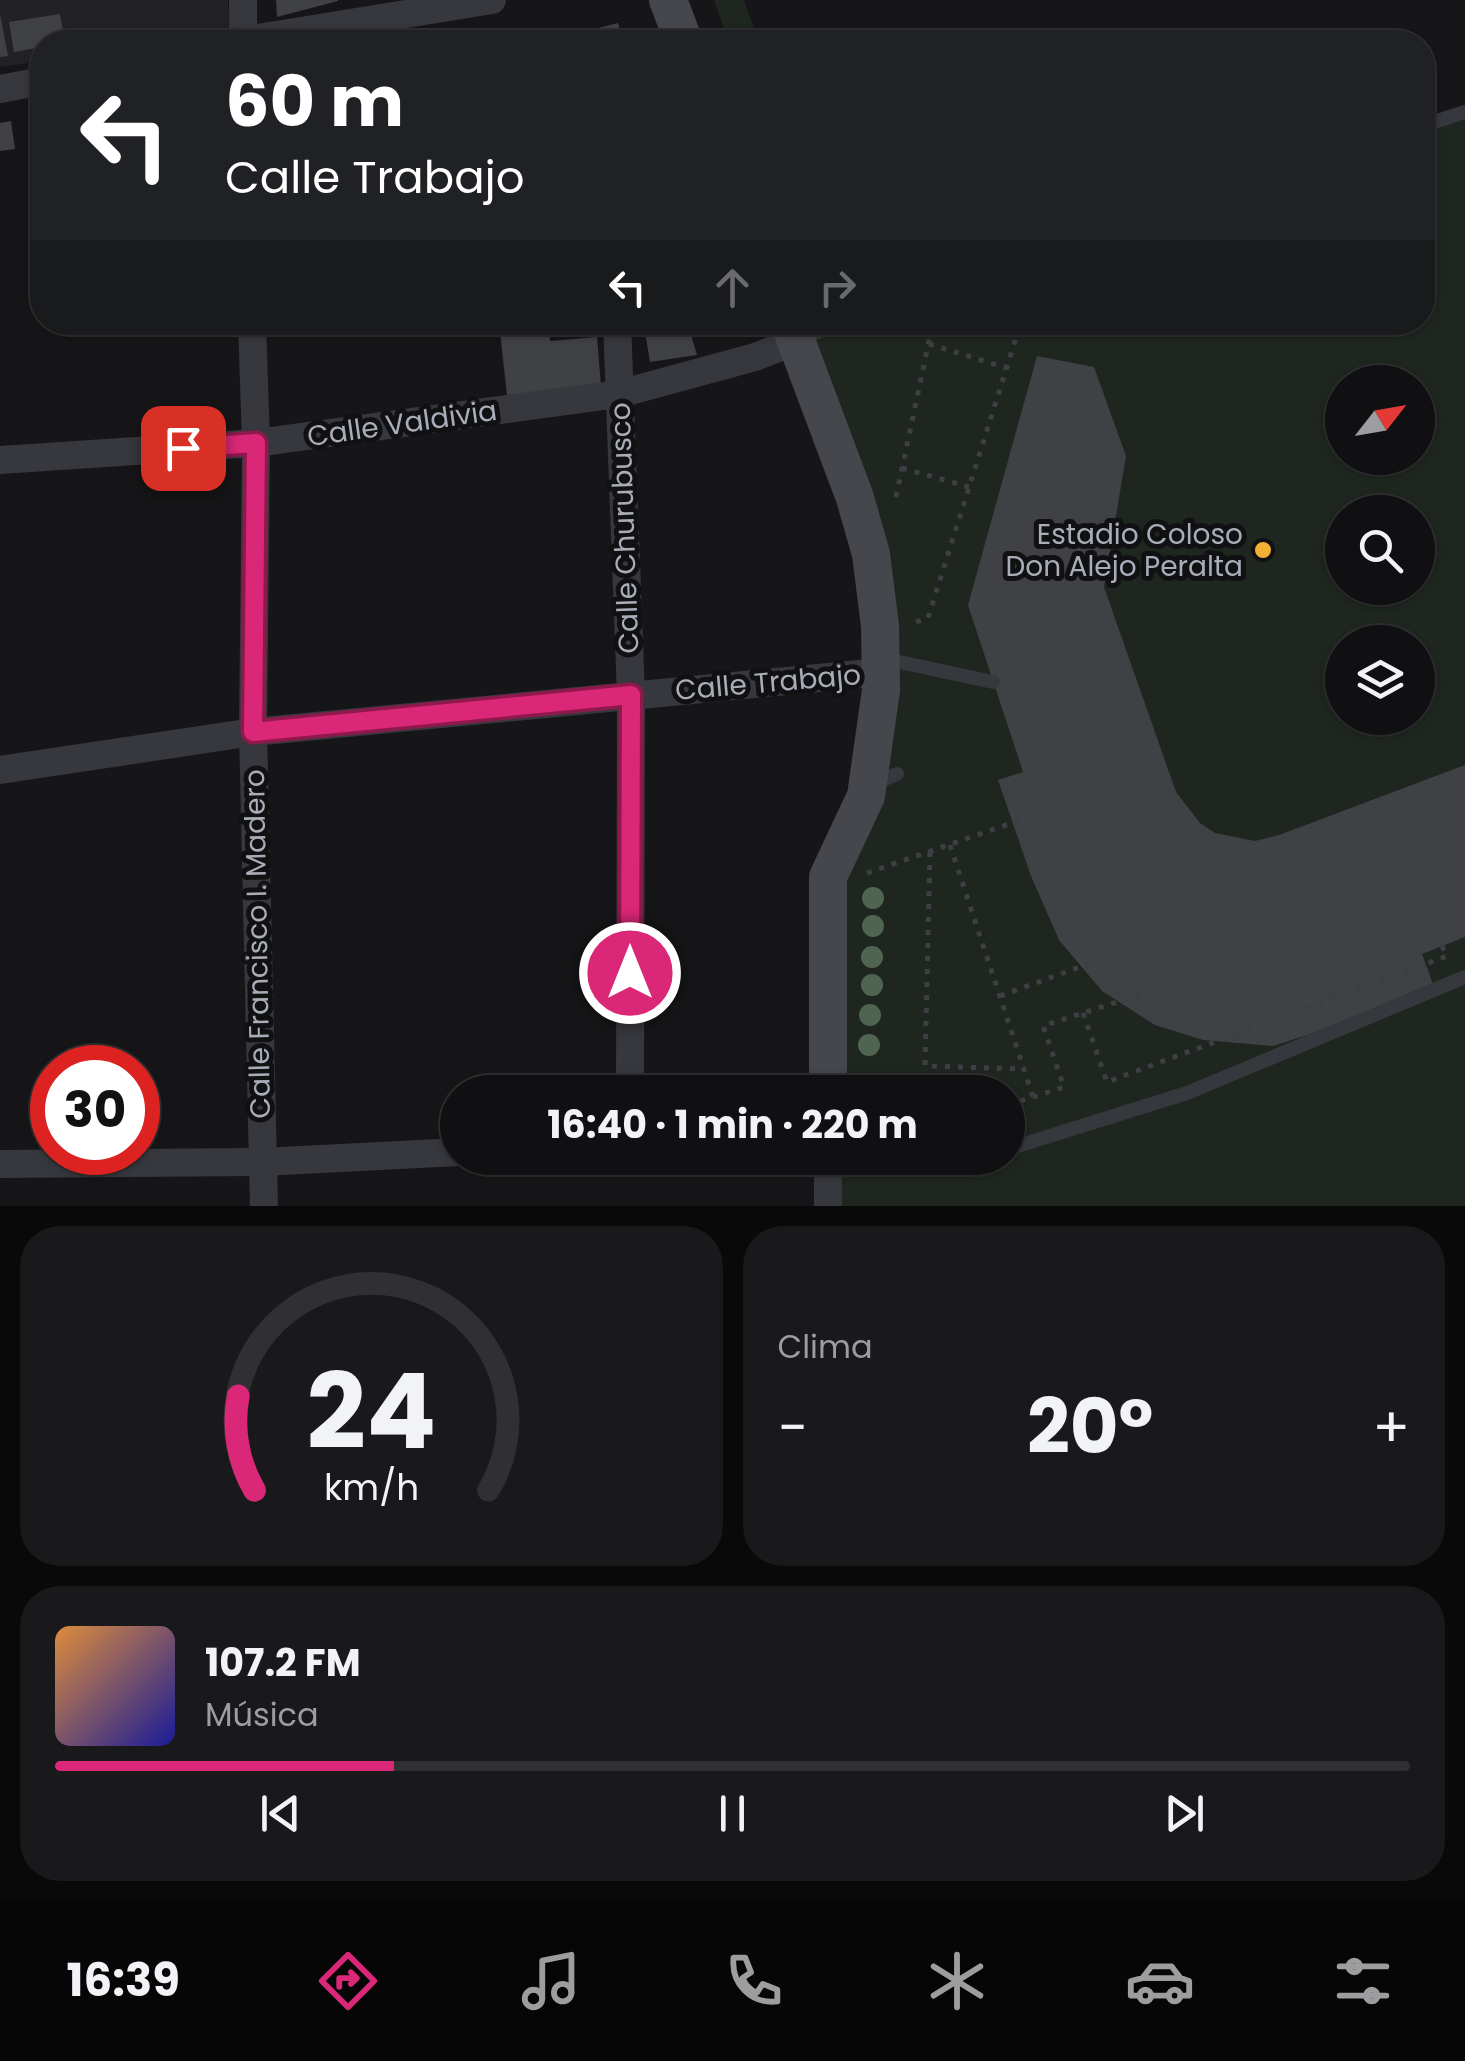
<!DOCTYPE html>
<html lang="es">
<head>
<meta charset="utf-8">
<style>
  body { margin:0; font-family:Poppins,sans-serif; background:#19191b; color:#f1f3f6; height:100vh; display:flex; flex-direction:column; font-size:38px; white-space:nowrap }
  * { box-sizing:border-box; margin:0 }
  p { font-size:32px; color:#9c9d9f }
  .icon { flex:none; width:55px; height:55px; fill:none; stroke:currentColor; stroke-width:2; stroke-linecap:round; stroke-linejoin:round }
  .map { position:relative; height:1206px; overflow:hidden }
  .drawer { display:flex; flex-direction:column; gap:20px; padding:20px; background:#09090a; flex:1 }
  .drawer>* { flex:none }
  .hud { position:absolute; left:30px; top:30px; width:1405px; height:305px; border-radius:40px; box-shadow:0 2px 8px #0004,0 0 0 2px #303032; background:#202124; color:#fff; overflow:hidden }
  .needle { width:65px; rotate:59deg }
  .buttons { position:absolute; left:1325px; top:365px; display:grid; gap:20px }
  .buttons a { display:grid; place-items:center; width:110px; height:110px; border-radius:50%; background:#101012; box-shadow:0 2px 8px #0004,0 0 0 2px #303032; font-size:50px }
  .speed { position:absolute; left:30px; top:1045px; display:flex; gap:20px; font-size:50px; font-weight:700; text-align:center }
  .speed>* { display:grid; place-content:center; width:130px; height:130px; border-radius:50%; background:#101012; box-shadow:0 2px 8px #0004,0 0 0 2px #303032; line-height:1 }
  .speed .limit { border:15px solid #d22; background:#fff; color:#111 }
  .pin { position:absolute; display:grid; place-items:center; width:85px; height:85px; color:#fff; margin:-42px; border-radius:20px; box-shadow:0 5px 15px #0006 }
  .me { position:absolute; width:110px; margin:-55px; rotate:0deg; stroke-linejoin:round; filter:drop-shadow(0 0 8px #0008) }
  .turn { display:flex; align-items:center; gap:35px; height:210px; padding:0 30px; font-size:45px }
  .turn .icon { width:130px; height:130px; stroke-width:2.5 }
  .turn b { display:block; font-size:70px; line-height:85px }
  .lanes { display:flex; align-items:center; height:95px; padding:0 30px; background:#0003; justify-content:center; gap:50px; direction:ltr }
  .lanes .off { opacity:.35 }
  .big { font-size:75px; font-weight:700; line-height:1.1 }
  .drawer .tile { flex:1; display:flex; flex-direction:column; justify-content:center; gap:15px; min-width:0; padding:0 35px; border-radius:40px; background:#19191b }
  .drawer .dial { align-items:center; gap:0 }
  .dial svg { height:260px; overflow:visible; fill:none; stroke:#303032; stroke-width:7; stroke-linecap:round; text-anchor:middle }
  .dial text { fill:#f1f3f6; stroke:none }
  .song { display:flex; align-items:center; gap:30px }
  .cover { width:120px; height:120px; border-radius:15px; background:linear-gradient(135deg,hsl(30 70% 55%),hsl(240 70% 35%)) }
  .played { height:10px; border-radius:5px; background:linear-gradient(90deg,#db2777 25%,#303032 25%) }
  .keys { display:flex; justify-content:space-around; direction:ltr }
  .heat { display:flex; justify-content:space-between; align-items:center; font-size:55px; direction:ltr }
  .drawer .tiles { flex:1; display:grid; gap:20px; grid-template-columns:1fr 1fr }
  .tile:last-child { grid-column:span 2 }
  .trip { position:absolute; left:440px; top:1075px; width:585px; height:100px; border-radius:50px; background:#101012; box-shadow:0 2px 8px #0004,0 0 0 2px #303032; font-weight:700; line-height:100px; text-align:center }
  .tabs { display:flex; height:160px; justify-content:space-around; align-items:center; background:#060607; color:#9c9d9f }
  .tabs .icon { width:70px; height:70px }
  .tabs .on { color:#db2777 }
  .tabs b { font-size:45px; color:#f1f3f6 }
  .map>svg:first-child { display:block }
</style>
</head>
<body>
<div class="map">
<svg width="1465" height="1206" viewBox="0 0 1465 1206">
  <rect width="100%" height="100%" fill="#161618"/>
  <polygon fill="#222225" points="0,0 228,0 229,31 157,42 42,42 42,61 0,67"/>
  <g fill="#1e261f" fill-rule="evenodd">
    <polygon points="714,0 744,0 759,42 729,42"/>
    <path d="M1465 112V1206H828V1158H1008V1092H828V877L866 796 880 626 796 341 844 322H1422L1423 126ZM1342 382H1418V458H1342ZM1342 512H1418V588H1342ZM1342 642H1418V718H1342Z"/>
  </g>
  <g fill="#404145">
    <polygon points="276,0 338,0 338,1 277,17"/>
    <polygon points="0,14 8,56 0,57"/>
    <polygon points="60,14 65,42 42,42 42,47 14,52 9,22"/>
    <polygon points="618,23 623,42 548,42 547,41"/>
    <polygon points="11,121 15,149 0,151 0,123"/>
    <polygon points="548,322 550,341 597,337 601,386 507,395 499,323"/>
    <polygon points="688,325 697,355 650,362 645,332"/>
    <polygon points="1037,356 1094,367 1126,456 1104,587 1176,792 1200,823 1215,833 1255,841 1279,835 1465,765 1465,937 1422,954 1433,984 1329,1028 1273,1046 1203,1040 1155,1025 1102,991 1059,940 1031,876 998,780 1023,772 968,605"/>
  </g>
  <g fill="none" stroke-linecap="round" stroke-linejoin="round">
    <g stroke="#3d3f44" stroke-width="5" stroke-dasharray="5 8" stroke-linecap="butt">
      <polyline points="929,344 1007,368"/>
      <polyline points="902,468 969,487"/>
      <polyline points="896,497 933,322"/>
      <polyline points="916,622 928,618 1021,322"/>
      <polyline points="950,845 1033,1097"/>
      <polyline points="930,852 925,1066 1025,1069"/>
      <polyline points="867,873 1038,814"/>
      <polyline points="1000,996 1107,957"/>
      <polyline points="1083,1013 1107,1082 1447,956 1442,946"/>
      <polyline points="1008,1105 1064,1087 1043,1026 1154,990"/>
    </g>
    <g stroke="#37383d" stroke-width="14">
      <polyline points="1422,126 1465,112"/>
      <polyline points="796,340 844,322"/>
      <polyline points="881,658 993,682"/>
      <polyline points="870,785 897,774"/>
      <polyline points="1008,1149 1187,1093 1465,977"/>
      <polyline points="915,1158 972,1160 981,1158"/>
    </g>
    <g stroke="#37383d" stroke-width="28">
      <polyline points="243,0 243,42"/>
      <polyline points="234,42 492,0"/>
      <polyline points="0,89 42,81"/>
      <polyline points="252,322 256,443 253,732 264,1206"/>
      <polyline points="617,322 631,695 630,1092"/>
      <polyline points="0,460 256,443 619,394 755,357 796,341"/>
      <polyline points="0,770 253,732 881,672"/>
      <polyline points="828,1158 828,1206"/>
      <polyline points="0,1164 262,1162 458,1152"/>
    </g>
    <g stroke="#45474d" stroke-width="38">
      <polyline points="668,0 684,42"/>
      <polyline points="789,322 855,498 871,554 880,626 881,690 866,796 828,877 828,1092"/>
    </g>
  </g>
  <g fill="#506452">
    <circle cx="873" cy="898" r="11"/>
    <circle cx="873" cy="926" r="11"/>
    <circle cx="872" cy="957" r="11"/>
    <circle cx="872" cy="985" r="11"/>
    <circle cx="870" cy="1015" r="11"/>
    <circle cx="869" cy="1045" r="11"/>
  </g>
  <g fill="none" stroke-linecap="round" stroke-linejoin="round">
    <defs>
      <polyline id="route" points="183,448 256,443 253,732 631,695 630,973"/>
    </defs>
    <use href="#route" stroke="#8e194d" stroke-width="25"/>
    <use href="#route" stroke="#db2777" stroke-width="18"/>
  </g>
  <circle fill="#f2b134" stroke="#111113" stroke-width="4" cx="1263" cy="550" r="10"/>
  <g text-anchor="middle" stroke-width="10" stroke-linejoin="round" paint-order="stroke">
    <g font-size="28" fill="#a8adb8" stroke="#111113">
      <text transform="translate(402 423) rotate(-8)" y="10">Calle Valdivia</text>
      <text transform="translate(624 528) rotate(-92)" y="10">Calle Churubusco</text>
      <text transform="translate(768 682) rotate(-5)" y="10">Calle Trabajo</text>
      <text transform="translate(257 944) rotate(-91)" y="10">Calle Francisco I. Madero</text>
    </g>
    <g font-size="28" fill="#a8adb8" stroke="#111113" text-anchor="end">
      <text x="1243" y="544">Estadio Coloso<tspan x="1243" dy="32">Don Alejo Peralta</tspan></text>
    </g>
  </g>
</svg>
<div class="buttons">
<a><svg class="needle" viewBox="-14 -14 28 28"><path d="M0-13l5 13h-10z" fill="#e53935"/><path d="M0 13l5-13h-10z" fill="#9c9d9f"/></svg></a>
<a><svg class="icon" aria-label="search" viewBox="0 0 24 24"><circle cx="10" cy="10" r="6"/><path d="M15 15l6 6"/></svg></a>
<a><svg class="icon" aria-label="layers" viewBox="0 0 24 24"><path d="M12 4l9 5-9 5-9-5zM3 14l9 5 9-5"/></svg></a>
</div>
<div class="speed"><div class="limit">30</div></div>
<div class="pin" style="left:183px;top:448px;background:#d93025"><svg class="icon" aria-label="arrive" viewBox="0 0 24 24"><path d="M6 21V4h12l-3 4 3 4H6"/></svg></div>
<svg class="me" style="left:630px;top:973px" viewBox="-20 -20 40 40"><circle r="17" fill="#db2777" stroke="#fff" stroke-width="3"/><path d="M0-11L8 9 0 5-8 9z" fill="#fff"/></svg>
<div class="trip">16:40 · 1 min · 220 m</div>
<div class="hud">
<div class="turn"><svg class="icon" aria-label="left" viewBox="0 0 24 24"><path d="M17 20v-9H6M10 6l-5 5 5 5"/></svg><div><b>60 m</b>Calle Trabajo</div></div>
<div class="lanes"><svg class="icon" aria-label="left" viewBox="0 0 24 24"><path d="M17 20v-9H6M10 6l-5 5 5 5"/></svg><svg class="icon off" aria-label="ahead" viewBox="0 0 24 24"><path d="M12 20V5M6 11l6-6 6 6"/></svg><svg class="icon off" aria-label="right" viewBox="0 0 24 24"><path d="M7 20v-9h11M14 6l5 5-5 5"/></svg></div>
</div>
</div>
<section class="drawer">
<div class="tiles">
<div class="tile dial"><svg viewBox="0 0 100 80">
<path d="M14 69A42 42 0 1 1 86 69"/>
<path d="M14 69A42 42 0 0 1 9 40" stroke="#db2777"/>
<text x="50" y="56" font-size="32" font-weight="700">24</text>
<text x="50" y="72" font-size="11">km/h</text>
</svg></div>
<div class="tile"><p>Clima</p>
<div class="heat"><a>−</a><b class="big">20°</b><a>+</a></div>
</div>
<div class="tile">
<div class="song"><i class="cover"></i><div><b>107.2 FM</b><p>Música</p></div></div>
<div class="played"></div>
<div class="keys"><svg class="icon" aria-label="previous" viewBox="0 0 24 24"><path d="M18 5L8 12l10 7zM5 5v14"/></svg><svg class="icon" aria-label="pause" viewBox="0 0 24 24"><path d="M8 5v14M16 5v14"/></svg><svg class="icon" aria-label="next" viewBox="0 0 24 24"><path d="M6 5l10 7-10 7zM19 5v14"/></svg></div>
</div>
</div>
</section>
<nav class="tabs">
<b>16:39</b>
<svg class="icon on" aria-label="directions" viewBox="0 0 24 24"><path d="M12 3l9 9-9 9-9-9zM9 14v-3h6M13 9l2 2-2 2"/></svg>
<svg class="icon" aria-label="music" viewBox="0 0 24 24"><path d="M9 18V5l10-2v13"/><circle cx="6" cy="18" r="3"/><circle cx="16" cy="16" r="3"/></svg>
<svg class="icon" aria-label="phone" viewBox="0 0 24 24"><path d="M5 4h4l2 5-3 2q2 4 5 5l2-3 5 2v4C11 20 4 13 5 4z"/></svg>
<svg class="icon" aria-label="climate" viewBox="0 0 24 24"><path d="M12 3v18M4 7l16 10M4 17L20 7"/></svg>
<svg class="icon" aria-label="car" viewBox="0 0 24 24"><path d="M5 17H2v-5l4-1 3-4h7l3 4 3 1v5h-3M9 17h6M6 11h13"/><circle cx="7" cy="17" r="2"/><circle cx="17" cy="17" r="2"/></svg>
<svg class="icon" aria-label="filters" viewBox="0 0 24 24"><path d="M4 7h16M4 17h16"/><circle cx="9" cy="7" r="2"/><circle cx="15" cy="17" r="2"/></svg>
</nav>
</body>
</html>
